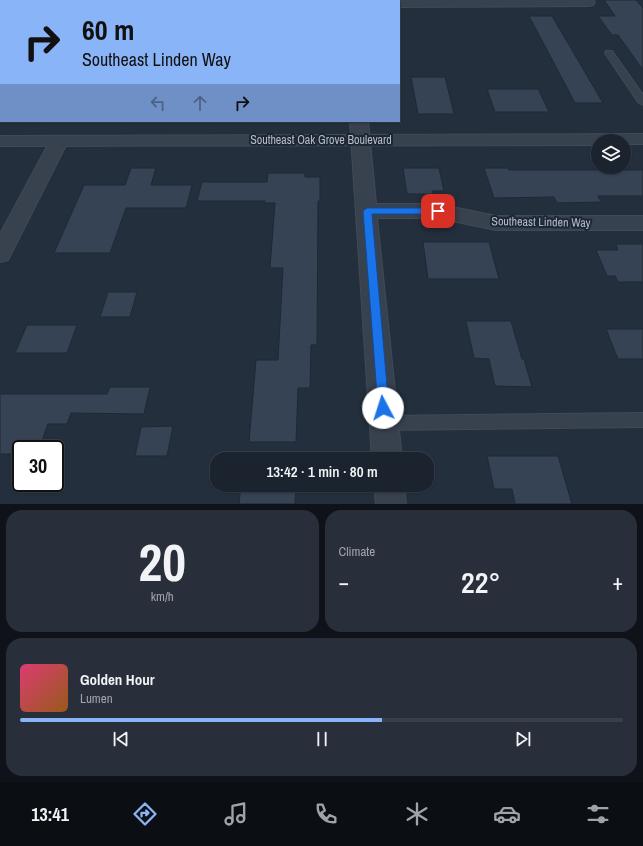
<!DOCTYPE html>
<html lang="en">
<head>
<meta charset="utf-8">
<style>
  body { margin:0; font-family:"Archivo Narrow",sans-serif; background:#282f3a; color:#f1f3f6; height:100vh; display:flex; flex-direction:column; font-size:15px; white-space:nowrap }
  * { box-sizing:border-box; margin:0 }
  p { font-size:13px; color:#a0a4aa }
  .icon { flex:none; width:22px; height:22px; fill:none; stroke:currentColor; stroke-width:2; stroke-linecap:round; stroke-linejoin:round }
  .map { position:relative; height:504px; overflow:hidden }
  .side { display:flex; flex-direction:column; gap:6px; padding:6px; background:#0f1319; flex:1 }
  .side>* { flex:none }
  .banner { position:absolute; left:0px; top:0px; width:400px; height:122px; box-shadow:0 1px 3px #0004,0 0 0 1px #39404a; background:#8ab4f8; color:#111; overflow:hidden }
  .tools { position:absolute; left:591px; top:134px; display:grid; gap:8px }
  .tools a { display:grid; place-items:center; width:40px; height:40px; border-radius:50%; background:#1b232e; box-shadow:0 1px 3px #0004,0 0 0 1px #39404a; font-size:20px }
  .speed { position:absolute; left:12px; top:440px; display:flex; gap:8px; font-size:20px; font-weight:700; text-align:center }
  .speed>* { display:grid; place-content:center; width:52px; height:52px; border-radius:50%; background:#1b232e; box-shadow:0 1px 3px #0004,0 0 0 1px #39404a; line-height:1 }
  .speed .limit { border:2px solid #111; border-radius:6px; background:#fff; color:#111 }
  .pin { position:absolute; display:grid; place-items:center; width:34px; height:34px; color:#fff; margin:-17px; border-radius:8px; box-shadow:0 2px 6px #0006 }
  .me { position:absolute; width:44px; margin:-22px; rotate:355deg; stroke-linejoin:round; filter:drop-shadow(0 0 3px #0008) }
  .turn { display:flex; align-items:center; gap:14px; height:84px; padding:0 16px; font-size:18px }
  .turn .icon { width:52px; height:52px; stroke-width:2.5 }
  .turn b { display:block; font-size:28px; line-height:34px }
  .lanes { display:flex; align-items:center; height:38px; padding:0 16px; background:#0003; justify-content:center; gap:20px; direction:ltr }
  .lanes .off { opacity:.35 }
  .big { font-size:30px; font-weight:600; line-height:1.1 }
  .side .tile { flex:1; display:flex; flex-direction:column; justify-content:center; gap:6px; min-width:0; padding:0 14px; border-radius:16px; background:#282f3a }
  .side .dial { align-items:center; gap:0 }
  .dial b { font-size:52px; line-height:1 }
  .song { display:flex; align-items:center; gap:12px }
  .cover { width:48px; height:48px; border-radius:6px; background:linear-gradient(135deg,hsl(340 70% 55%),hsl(30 70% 35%)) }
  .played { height:4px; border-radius:2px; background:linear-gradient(90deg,#8ab4f8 60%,#39404a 60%) }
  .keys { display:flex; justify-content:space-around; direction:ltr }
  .heat { display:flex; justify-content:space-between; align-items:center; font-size:22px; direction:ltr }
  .side .tiles { flex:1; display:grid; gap:6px; grid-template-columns:1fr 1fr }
  .tile:last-child { grid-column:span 2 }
  .trip { position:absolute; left:210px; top:452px; width:224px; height:40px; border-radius:16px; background:#1b232e; box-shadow:0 1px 3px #0004,0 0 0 1px #39404a; font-weight:600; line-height:40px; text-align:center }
  .tabs { display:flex; height:64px; justify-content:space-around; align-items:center; background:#0b0e12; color:#a0a4aa }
  .tabs .icon { width:28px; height:28px }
  .tabs .on { color:#8ab4f8 }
  .tabs b { font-size:18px; color:#f1f3f6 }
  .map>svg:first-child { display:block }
</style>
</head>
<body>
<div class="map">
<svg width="643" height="504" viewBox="0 0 643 504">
  <rect width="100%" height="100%" fill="#242f3e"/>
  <g fill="#364354" stroke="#1f2835">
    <polygon points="604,0 636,0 643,8 643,70 618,35 612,35 598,16 615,16"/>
    <polygon points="529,16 552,16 603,103 575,103"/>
    <polygon points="411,77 445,77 454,114 418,114"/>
    <polygon points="487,89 538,89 549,112 495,112"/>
    <polygon points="131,168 156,168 151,185 192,185 186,208 126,208 110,253 54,253 84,185 125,185"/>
    <polygon points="403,168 439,168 444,191 432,191 433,194 407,194"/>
    <polygon points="484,168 508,168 509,170 643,170 643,196 598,196 601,202 557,203 554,197 494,198"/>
    <polygon points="268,173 305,173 305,177 320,177 320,201 318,201 317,345 311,345 310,388 298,388 296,442 249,442 256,360 278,360 283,268 270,268 275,203 264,203 265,201 197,201 202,182 267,182"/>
    <polygon points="423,242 489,242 499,279 428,279"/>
    <polygon points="616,244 643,244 643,282 618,282 615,276 607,276 596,250 618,250"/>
    <polygon points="108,292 137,292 130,317 100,317"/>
    <polygon points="466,321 511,321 522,359 524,359 532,387 495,386 489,359 474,358"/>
    <polygon points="27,325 77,325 67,353 15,353"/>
    <polygon points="606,329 643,329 643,359 618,359"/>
    <polygon points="110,387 150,387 144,414 71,413 67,424 48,424 39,449 21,449 21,454 0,454 0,394 107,394"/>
    <polygon points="173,426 167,456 135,456 141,427"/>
    <polygon points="487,456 558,456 572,504 515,504 512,489 494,489"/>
    <polygon points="241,485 296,485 295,504 239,504"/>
  </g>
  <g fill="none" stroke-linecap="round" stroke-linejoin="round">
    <defs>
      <g id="service">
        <polygon points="122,0 130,0 121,1"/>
        <rect x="156" y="0" width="8" height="1"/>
        <rect x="0" y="31" width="1" height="4"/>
        <polygon points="606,51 612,51 643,95 643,105 638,102 605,53"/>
        <polygon points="643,413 643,427 384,430 379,428 376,423 379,418 384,416"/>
      </g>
      <g id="minor">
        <rect x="340" y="0" width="14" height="1"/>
        <polygon points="395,0 593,0 595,2 593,5 588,6 399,7 399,1 394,1"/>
        <polygon points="350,121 368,121 376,204 438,204 496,216 643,216 643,230 496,230 438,218 377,218 402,459 372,459"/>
        <polygon points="59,136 65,137 68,141 11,254 8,260 0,262 0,234 50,141 53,137"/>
        <polygon points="374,485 404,485 406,504 376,504"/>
      </g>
      <polygon id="tertiary" points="643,134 643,144 624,144 624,141 598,141 598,145 0,146 0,136"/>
    </defs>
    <use href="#service" stroke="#414a57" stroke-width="2"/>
    <use href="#minor" stroke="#414a57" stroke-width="2"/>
    <use href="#tertiary" stroke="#414a57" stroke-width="2"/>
    <use href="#service" fill="#38414e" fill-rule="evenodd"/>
    <use href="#minor" fill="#38414e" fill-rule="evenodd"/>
    <use href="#tertiary" fill="#38414e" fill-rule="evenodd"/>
  </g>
  <polygon fill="#1a73e8" stroke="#114b97" points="367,208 438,208 443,211 438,214 372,214 389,408 387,412 383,414 379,412 378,408 363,211"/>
  <g text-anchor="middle" stroke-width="4" stroke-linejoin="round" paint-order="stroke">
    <g font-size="12" fill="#b4bcc9" stroke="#1d2633">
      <text x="321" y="144">Southeast Oak Grove Boulevard</text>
      <text transform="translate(541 222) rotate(1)" y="4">Southeast Linden Way</text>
    </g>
  </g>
</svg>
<div class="tools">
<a><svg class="icon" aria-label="layers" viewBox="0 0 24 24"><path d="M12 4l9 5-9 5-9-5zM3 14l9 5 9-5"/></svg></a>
</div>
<div class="speed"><div class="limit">30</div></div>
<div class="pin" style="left:438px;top:211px;background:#d93025"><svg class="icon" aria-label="arrive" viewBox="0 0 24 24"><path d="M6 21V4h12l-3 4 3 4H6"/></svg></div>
<svg class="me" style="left:383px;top:408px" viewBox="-20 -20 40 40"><circle r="19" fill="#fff"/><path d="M0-13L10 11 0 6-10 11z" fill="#1a73e8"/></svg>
<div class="trip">13:42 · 1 min · 80 m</div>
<div class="banner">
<div class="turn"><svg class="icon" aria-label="right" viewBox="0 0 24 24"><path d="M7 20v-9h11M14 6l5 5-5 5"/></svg><div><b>60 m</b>Southeast Linden Way</div></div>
<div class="lanes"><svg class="icon off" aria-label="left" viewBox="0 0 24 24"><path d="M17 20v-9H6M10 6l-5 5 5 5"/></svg><svg class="icon off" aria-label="ahead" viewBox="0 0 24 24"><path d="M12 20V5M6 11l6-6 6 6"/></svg><svg class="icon" aria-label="right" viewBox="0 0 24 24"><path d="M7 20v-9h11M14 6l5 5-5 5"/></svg></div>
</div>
</div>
<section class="side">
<div class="tiles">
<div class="tile dial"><b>20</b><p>km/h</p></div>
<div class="tile"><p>Climate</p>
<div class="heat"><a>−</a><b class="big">22°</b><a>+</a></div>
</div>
<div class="tile">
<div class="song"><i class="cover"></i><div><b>Golden Hour</b><p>Lumen</p></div></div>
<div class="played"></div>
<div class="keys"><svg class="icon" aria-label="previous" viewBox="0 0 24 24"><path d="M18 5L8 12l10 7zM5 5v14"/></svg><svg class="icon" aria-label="pause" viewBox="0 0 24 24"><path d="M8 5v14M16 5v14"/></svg><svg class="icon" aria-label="next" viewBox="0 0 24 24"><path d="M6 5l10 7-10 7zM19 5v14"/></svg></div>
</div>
</div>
</section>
<nav class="tabs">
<b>13:41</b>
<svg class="icon on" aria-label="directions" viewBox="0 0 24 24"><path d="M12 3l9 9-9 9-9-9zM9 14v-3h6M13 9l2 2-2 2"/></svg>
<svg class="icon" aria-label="music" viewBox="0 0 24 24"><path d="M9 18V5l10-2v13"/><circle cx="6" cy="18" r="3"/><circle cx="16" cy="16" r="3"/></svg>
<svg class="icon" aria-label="phone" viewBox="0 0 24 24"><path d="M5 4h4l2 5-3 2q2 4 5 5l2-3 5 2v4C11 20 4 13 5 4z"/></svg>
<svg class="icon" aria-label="climate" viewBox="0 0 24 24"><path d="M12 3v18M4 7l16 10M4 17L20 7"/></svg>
<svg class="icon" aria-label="car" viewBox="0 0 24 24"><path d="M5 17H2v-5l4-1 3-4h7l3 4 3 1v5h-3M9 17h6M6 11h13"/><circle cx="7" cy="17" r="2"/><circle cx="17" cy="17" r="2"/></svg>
<svg class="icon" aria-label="filters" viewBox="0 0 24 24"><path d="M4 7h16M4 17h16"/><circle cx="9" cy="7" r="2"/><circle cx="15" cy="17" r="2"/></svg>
</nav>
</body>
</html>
